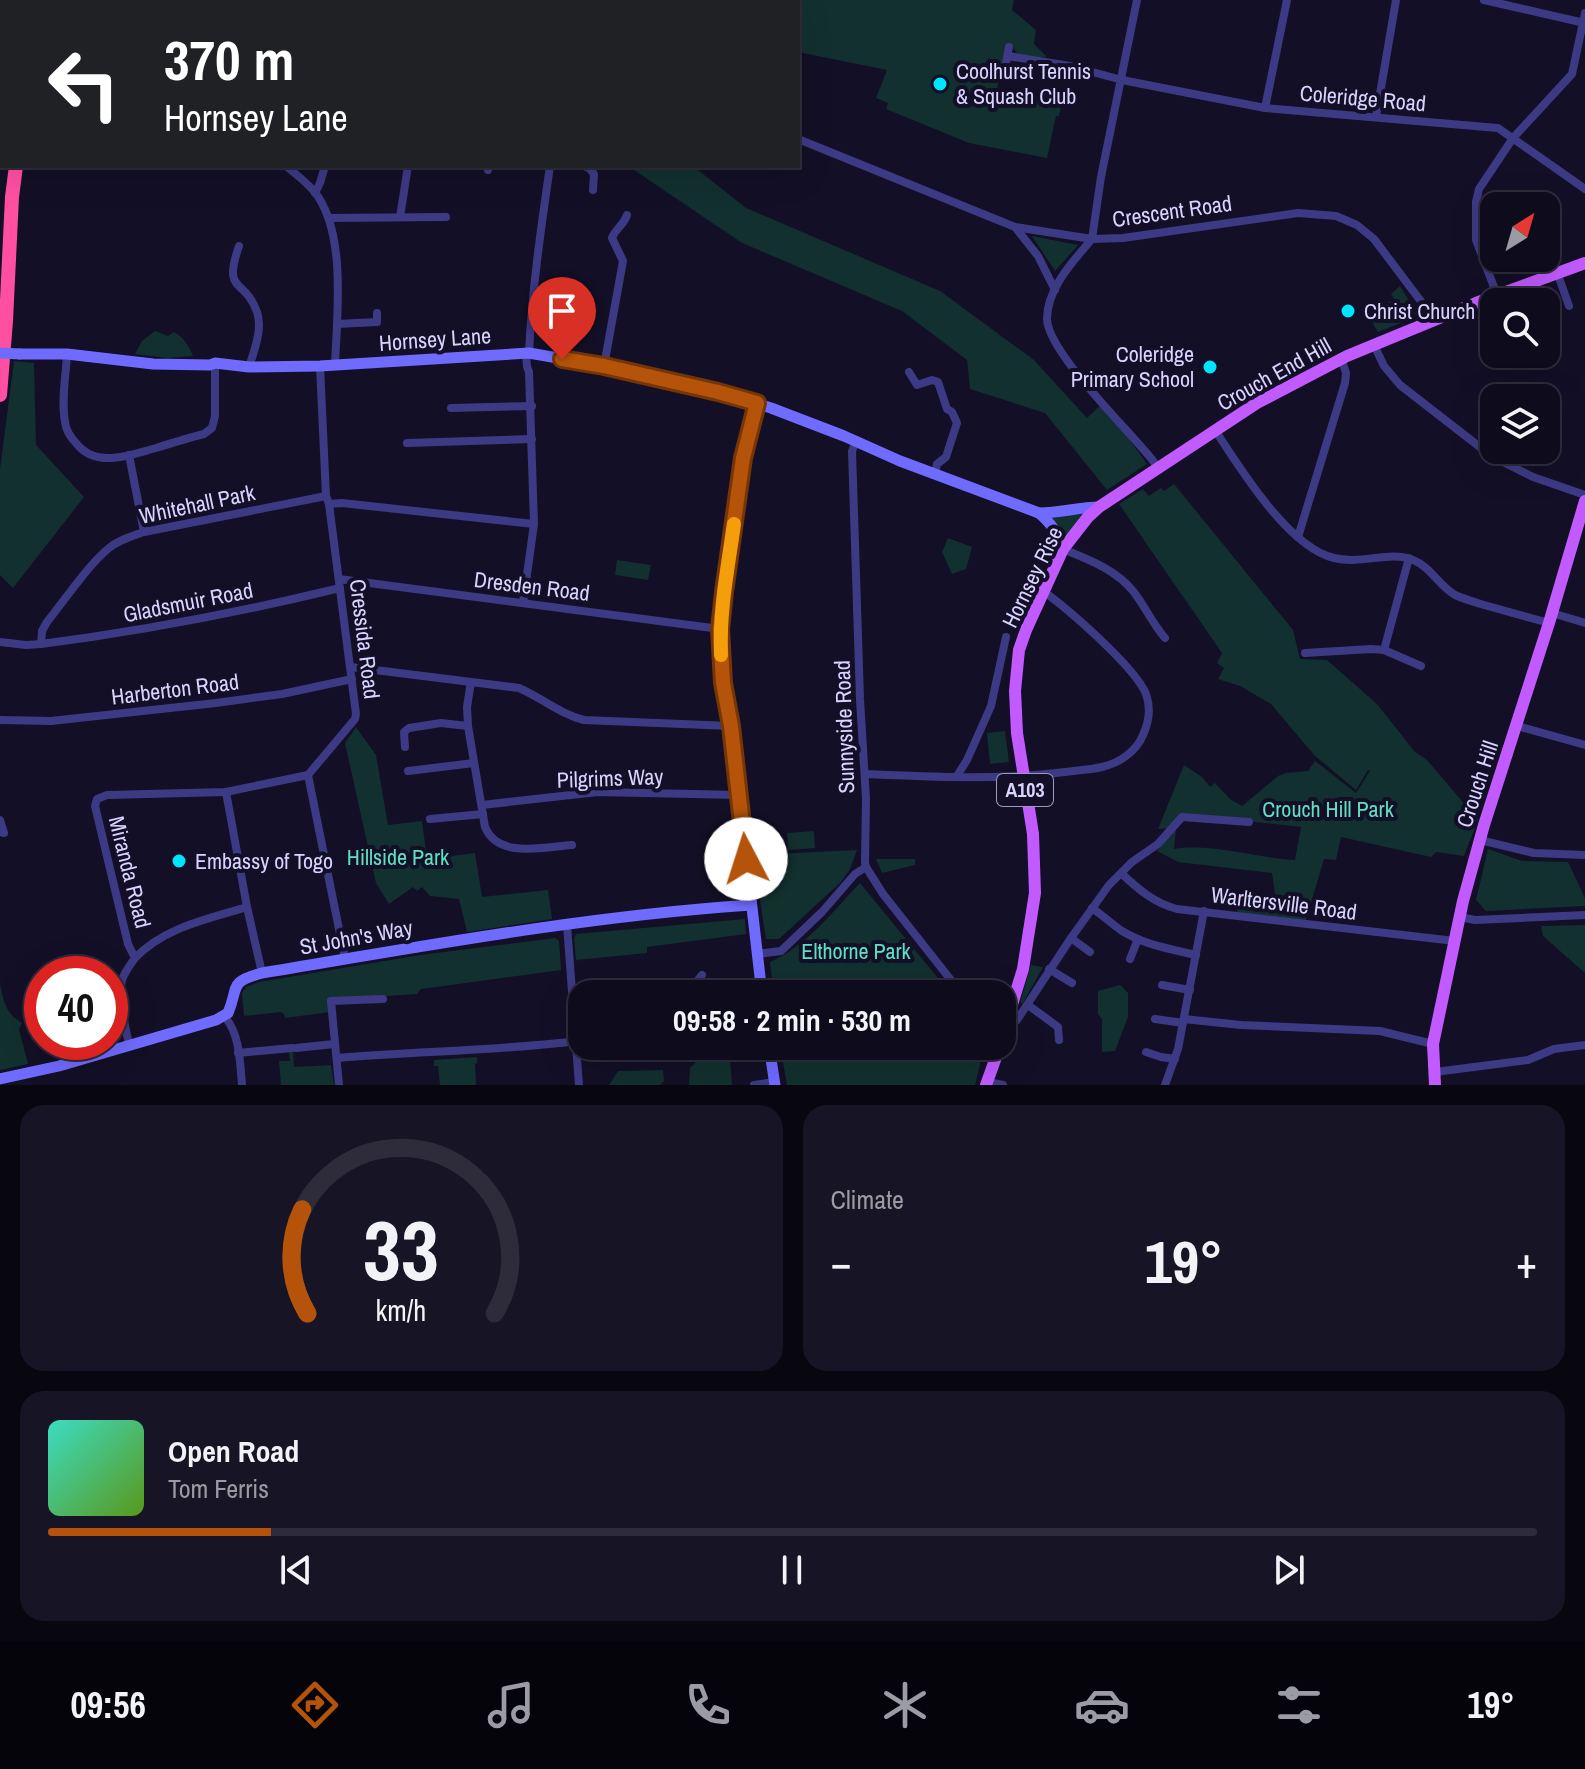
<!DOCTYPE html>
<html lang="en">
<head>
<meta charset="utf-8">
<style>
  body { margin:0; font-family:"Archivo Narrow",sans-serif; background:#171425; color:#f1f3f6; height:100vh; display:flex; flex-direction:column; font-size:30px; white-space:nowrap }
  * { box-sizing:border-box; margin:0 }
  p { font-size:26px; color:#9b9ba3 }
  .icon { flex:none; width:44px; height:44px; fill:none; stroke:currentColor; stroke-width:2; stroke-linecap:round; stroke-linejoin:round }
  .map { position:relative; height:1085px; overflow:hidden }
  .side { display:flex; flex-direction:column; gap:20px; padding:20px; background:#08060f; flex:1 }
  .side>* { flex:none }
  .top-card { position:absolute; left:0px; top:0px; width:800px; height:168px; box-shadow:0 8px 32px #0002,0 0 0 2px #2e2b3b; background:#202124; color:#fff; overflow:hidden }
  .needle { width:52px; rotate:37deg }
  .tools { position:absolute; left:1480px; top:192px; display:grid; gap:16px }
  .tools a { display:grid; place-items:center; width:80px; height:80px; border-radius:16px; background:#0e0b1c; box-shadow:0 8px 32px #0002,0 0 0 2px #2e2b3b; font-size:40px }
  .speed { position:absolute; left:24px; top:956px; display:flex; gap:16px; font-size:40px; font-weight:700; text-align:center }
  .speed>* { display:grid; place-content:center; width:104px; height:104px; border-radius:50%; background:#0e0b1c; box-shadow:0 8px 32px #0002,0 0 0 2px #2e2b3b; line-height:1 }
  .speed .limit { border:12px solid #d22; background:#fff; color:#111 }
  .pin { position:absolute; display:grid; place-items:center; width:68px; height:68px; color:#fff; margin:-82px -34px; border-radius:50% 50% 50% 0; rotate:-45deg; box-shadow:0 0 8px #0007 }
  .pin .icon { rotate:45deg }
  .me { position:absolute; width:88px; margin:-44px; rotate:355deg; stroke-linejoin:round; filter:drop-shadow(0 0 6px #0008) }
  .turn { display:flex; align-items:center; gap:28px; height:168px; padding:0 32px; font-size:36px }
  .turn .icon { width:104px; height:104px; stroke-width:2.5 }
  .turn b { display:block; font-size:56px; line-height:68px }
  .big { font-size:60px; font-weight:800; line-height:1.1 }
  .side .card { flex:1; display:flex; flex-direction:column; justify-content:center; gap:12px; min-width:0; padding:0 28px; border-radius:24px; background:#171425 }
  .side .dial { align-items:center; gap:0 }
  .dial svg { height:208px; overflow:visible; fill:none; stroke:#2e2b3b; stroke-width:7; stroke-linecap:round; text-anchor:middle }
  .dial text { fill:#f1f3f6; stroke:none }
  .song { display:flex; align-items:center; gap:24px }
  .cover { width:96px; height:96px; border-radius:12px; background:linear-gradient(135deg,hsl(170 70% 55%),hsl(90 70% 35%)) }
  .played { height:8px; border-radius:4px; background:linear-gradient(90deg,#b45309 15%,#2e2b3b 15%) }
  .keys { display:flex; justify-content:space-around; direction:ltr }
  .heat { display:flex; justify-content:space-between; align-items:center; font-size:44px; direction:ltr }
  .side .tiles { flex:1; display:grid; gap:20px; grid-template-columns:1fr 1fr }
  .card:last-child { grid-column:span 2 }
  .trip { position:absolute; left:568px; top:980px; width:448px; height:80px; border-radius:24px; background:#0e0b1c; box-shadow:0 8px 32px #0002,0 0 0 2px #2e2b3b; font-weight:800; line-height:80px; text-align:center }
  .tabs { display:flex; height:128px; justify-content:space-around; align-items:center; background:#06040b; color:#9b9ba3 }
  .tabs .icon { width:56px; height:56px }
  .tabs .current { color:#b45309 }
  .tabs b { font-size:36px; color:#f1f3f6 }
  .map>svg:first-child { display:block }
</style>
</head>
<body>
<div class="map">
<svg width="1585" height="1085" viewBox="0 0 1585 1085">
  <rect width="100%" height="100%" fill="#130f26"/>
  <g fill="#12302f">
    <path d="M675 0H1014L1012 10 1036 30 1034 44 1047 57C1036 58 1016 60 1013 46L1006 45 997 89 1062 103 1059 116H1056L1047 158 969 143 886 109 888 103 876 98 887 70 798 52V2H679Z"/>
    <polygon points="628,166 693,166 746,208 940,291 1034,360 1087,418 1103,403 1147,464 1107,490 1045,413 970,389 967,360 902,311 742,243"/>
    <polygon points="1032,236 1078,245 1055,271"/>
    <polygon points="1400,286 1417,314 1416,317 1378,332 1372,322 1381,316 1387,308 1388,303 1394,299 1391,294"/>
    <path d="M155 331 168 336 174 332C184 337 189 346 193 356L167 358 135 354 142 341Z"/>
    <polygon points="14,361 34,363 36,445 84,497 13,588 0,575 0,469"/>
    <path d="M1174 484 1293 630 1300 659 1327 660 1377 704 1415 752 1427 760 1478 820 1464 856 1436 852 1431 857 1341 837 1336 860 1324 859 1305 923 1237 912 1238 906 1276 900 1272 873 1178 862 1157 851 1176 829 1174 849C1214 843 1255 858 1295 860L1301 827 1182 814 1172 828 1158 829 1184 765 1202 777 1210 787 1215 783 1230 799 1242 806 1278 776 1286 773 1308 771 1315 761 1356 793 1370 771 1368 770 1356 790 1314 755 1271 704 1240 686 1218 679 1224 668 1217 663 1222 653 1119 504 1143 489 1149 496 1161 488 1164 491Z"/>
    <polygon points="1039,513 1080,513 1088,517 1063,549"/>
    <polygon points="948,538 972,547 966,569 952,574 942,552"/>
    <polygon points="617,560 651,565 648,580 615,575"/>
    <polygon points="356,727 376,755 388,825 422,821 427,859 475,853 482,897 548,890 552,919 467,932 459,899 430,896 422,887 417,891 413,887 389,904 376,883 345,743"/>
    <polygon points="1005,731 1009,762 990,764 987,733"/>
    <polygon points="814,831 815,848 788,850 787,833"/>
    <polygon points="1488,849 1522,861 1568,862 1585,898 1585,906 1486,911 1476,900"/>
    <polygon points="857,850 850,869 841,882 779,939 766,939 753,855"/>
    <polygon points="876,859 915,859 915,865 882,873"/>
    <path d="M860 883 951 994H774L770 962C807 946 833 911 860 883Z"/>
    <polygon points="745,919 746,934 647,947 647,953 576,960 574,938 576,934"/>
    <polygon points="1585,925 1585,973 1543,936 1541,926"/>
    <polygon points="555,938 559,941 561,970 421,989 417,994 330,1000 330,1012 285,1018 284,1014 281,1012 244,1016 242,993 246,987 259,982 420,955"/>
    <polygon points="1031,965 1043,967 1023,1003 1020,1003"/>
    <polygon points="658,981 687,981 688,994 655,994 654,987"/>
    <path d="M0 984C4 1002 5 1013 22 1023L19 1029 28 1064 0 1070Z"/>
    <polygon points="1120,985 1128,993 1128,1017 1115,1051 1102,1052 1102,1019 1098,1014 1098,991"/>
    <polygon points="780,1046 980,1046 980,1065 975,1085 787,1085"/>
    <polygon points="291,1050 293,1050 294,1067 331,1065 334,1085 281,1085 279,1061 290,1061 289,1053"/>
    <polygon points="477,1057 477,1063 475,1064 476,1085 440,1085 438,1066 434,1066 434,1060"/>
    <polygon points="698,1060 730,1060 732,1085 689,1085 690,1068"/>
    <polygon points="663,1070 664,1081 660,1085 609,1085 618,1071"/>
  </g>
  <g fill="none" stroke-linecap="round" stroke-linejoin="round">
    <polyline stroke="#312d47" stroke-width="8" stroke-dasharray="8 4" stroke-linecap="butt" points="1488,255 1494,252"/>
    <g stroke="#3d3a85" stroke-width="8">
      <polyline points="348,0 350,2"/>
      <polyline points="1484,0 1585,23"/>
      <polyline points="86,2 87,0"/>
      <polyline points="172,2 173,0"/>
      <polyline points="266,2 267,0"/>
      <polyline points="581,2 581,0"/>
      <polyline points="1008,56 1070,66 1122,80 1265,108 1498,128 1585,189"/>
      <polyline points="1004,74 1009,47"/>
      <polyline points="1265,108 1287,0"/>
      <polyline points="1376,117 1396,0"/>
      <polyline points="798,139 1015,227 1092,239 1101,177 1137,0"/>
      <path d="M286 166C296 174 306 182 314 191 347 232 337 315 335 365"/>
      <polyline points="560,166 565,166"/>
      <polyline points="584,166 589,168 594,174 593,190"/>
      <polyline points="488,170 489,166"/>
      <polyline points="315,193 320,183 325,166"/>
      <polyline points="400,217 408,166"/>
      <polyline points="329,218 446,217"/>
      <polyline points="1015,227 1038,256 1055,290"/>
      <path d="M239 246C222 295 245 277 257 312 263 329 254 351 249 367"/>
      <polyline points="1557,272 1569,306"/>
      <polyline points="1497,295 1476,240 1476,202 1479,189 1513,138 1572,74 1585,13"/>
      <polyline points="337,324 377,322 377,313"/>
      <polyline points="1374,345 1384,366 1400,385 1485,451 1501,461 1533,477 1585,495"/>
      <path d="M529 353C532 290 541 228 550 166"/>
      <path d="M67 354C66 375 61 400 65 422 66 430 70 437 76 443 96 469 130 455 156 448 172 443 188 438 204 434L212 428 215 416V363"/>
      <polyline points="320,366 326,496 329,504 356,714 355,719 308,775 345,959"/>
      <path d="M604 366 623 261 612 238C616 228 624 225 627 215"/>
      <polyline points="909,372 917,385 932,380 938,382 947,409 952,412 957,423 946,457 937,464 935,474"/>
      <polyline points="451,408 532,406"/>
      <path d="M1215 430C1240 468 1288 547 1334 558 1362 565 1390 550 1413 560 1431 567 1438 585 1455 595 1464 599 1474 602 1484 605 1505 611 1527 617 1549 623"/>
      <polyline points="856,442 852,451 860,699 866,799 865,862 866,867 883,894 962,994"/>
      <polyline points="407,443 532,439"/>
      <polyline points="129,455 144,532"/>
      <path d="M1154 462C1131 432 1048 353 1047 319 1047 288 1074 260 1092 239L1123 238 1298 213 1336 216 1357 225 1374 239 1435 320"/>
      <polyline points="329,504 342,503 534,524"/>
      <polyline points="1298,537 1345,383 1346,373 1341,358"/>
      <path d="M1063 549C1089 560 1115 569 1133 591 1145 606 1152 623 1165 638"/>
      <polyline points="339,579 720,629"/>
      <polyline points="523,603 534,524 529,372 527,367 526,353"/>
      <polyline points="1552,613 1585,623"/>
      <path d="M0 642 26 645 41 644 42 631 47 622C64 601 89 564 109 548 119 540 132 536 144 532L326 496"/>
      <path d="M41 644C142 631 241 612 340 588"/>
      <polyline points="1384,650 1409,558"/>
      <polyline points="1305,653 1371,649 1384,650 1421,666"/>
      <path d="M351 667 519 688C542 698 560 714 584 720L731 726"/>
      <path d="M471 682 467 707 468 726 485 827C498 859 544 847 572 845"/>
      <polyline points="0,720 51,721 216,703 282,694 352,679"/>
      <polyline points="1517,726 1585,745"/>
      <polyline points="405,747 404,732 409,728 441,723 468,726"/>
      <polyline points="408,771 474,763"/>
      <path d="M865 774C932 777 999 780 1065 772 1077 770 1090 770 1102 767 1119 763 1136 752 1143 735 1149 722 1151 708 1146 694 1135 667 1068 609 1043 591"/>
      <polyline points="957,776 967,760 991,706 1006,637"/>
      <polyline points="226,792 247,907 262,973"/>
      <polyline points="482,805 598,792 739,795"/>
      <polyline points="430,819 483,814"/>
      <polyline points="0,820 4,833 0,832"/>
      <polyline points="1480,840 1534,853 1585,855"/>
      <path d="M1121 873C1138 889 1154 903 1177 909L1455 941"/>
      <path d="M1092 908C1102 915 1112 924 1122 931 1145 945 1170 949 1196 955"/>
      <polyline points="1460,917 1475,920 1585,915"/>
      <polyline points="567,925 579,1085"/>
      <polyline points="1071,938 1090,952"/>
      <polyline points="757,954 781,951 822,912 855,874 866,867"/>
      <path d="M135 958C165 927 208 919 247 907"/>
      <polyline points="1130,959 1138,939"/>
      <polyline points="1049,969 1072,983"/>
      <polyline points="1162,985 1190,990"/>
      <polyline points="696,994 695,984 702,975"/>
      <polyline points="1028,1005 1058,1027 1059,1040"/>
      <path d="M224 1016C240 1033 240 1063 242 1085"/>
      <polyline points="1155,1019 1183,1023"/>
      <polyline points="1184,1019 1241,1025 1380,1031 1433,1044"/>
      <polyline points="1004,1029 1012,1025 1017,1020 1071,938 1109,885 1132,862 1158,844 1182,817 1249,822"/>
      <path d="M129 1044C125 1026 118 997 122 980 125 971 130 965 135 958L128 944 95 806 97 799 107 795 226 792 308 775"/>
      <polyline points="296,1048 334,1044"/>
      <polyline points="1146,1052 1161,1057 1175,1059"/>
      <polyline points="238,1053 292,1048"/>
      <path d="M337 1058C417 1051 497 1051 577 1041"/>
      <polyline points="1435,1072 1528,1060 1554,1049 1585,1045"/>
      <polyline points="988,1082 1003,1085"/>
      <polyline points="339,1085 331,1001 383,999"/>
      <polyline points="754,1085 774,1082"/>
      <polyline points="1165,1085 1178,1049 1204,911"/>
    </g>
    <g stroke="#6f6bff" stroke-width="11">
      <path d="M20 354H67L153 364 210 365 215 363 249 367 320 366 529 353 604 366 718 392 771 408 844 436 900 461 1039 513C1060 513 1079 507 1099 507"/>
      <polyline points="757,403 743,458 723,594 720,629 723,683 731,726 762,994"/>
      <path d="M1039 513C1052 524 1058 534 1063 549"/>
      <polyline points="769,1046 775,1085"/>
      <path d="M0 1079 59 1066 216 1020 228 1013C239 987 228 982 262 973 424 946 587 916 751 905"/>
    </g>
    <g stroke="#c25bff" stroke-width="12">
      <polyline points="1002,1037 1023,969 1035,893 1033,834 1017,733 1015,691 1019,650 1026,630 1063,549 1088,517 1099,507 1257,403 1347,356 1476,303 1585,263"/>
      <polyline points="986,1085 1000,1046"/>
      <polyline points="1435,1085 1433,1044 1463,901 1484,825 1549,623 1585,501"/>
    </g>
    <g stroke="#ff4fa3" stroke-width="14">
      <polyline points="36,2 36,0"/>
      <polyline points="0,136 2,126"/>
      <polyline points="0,395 6,321 12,197 16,166"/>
    </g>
    <polyline stroke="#6f6bff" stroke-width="11" points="0,353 20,354"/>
  </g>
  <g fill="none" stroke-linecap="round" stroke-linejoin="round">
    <defs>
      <polyline id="route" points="562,359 604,366 718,392 757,403 743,458 724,592 720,629 723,683 731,726 746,859"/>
    </defs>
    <use href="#route" stroke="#753606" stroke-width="20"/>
    <use href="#route" stroke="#b45309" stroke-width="14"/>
    <path stroke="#f59e0b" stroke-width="14" d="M721 655C719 611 728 567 734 524"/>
  </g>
  <g fill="#00e5ff" stroke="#130f26" stroke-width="3">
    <circle cx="940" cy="84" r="8"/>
    <circle cx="1348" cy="311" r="8"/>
    <circle cx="1210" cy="367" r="8"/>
    <circle cx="179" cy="861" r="8"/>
  </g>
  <g text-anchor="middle" stroke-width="8" stroke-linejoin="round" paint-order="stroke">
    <rect fill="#130f26" stroke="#9e99be" stroke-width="2" x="997" y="774" width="56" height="32" rx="6"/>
    <g font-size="20" font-weight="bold" fill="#d9d4ff">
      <text x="1025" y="797">A103</text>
    </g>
    <g font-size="22" fill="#d9d4ff" stroke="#130f26" text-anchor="start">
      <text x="956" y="79">Coolhurst Tennis<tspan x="956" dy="25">&amp; Squash Club</tspan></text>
      <text x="1364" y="319">Christ Church</text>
      <text x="1194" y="362" text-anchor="end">Coleridge<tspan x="1194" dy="25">Primary School</tspan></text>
      <text x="195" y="869">Embassy of Togo</text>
    </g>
    <g font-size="22" fill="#d9d4ff" stroke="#130f26">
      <text transform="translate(1363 98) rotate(5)" y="8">Coleridge Road</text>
      <text transform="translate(1172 211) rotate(-8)" y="8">Crescent Road</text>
      <text transform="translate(435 339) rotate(-4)" y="8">Hornsey Lane</text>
      <text transform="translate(1274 374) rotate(-29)" y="8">Crouch End Hill</text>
      <text transform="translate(197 504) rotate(-12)" y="8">Whitehall Park</text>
      <text transform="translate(1032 577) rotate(-64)" y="8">Hornsey Rise</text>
      <text transform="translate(532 586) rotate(7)" y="8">Dresden Road</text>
      <text transform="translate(188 602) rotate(-11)" y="8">Gladsmuir Road</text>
      <text transform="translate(365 639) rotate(83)" y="8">Cressida Road</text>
      <text transform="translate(175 689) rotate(-7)" y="8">Harberton Road</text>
      <text transform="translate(844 727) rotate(-92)" y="8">Sunnyside Road</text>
      <text transform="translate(610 778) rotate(-2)" y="8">Pilgrims Way</text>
      <text transform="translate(1477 784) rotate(-72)" y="8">Crouch Hill</text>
      <text transform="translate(130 872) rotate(76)" y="8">Miranda Road</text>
      <text transform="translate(1284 903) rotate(7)" y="8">Warltersville Road</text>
      <text transform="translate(356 937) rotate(-10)" y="8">St John's Way</text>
    </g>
    <g font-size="22" fill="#5fe0c0" stroke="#130f26">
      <text x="1328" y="817">Crouch Hill Park</text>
      <text x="398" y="865">Hillside Park</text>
      <text x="856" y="959">Elthorne Park</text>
    </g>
  </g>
</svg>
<div class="tools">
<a><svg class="needle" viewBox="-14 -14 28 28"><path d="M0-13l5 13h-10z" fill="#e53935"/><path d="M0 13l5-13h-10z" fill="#9b9ba3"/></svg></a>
<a><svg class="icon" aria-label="search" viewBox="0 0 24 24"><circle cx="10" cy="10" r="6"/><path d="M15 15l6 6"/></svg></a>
<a><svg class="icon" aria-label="layers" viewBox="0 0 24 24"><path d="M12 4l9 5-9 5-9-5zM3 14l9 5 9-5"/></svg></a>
</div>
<div class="speed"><div class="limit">40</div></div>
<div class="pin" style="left:562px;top:359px;background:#d93025"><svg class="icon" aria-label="arrive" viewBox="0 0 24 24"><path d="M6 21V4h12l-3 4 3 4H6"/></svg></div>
<svg class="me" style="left:746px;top:859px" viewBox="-20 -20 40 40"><circle r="19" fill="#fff"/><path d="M0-13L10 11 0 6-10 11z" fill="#b45309"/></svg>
<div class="trip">09:58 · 2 min · 530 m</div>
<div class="top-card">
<div class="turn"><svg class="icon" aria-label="left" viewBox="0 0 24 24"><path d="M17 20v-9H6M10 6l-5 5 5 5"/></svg><div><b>370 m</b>Hornsey Lane</div></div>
</div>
</div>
<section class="side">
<div class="tiles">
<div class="card dial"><svg viewBox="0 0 100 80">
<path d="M14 69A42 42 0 1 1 86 69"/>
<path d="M14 69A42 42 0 0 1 12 29" stroke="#b45309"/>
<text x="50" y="56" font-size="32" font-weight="700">33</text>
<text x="50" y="72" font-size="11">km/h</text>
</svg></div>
<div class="card"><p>Climate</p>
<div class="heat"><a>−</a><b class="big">19°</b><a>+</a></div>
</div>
<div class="card">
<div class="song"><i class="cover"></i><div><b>Open Road</b><p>Tom Ferris</p></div></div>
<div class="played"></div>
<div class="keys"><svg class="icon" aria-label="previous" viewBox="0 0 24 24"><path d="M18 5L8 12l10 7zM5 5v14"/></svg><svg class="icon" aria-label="pause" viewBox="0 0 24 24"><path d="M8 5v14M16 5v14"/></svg><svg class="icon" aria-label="next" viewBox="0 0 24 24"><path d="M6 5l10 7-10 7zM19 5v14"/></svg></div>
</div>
</div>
</section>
<nav class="tabs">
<b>09:56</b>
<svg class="icon current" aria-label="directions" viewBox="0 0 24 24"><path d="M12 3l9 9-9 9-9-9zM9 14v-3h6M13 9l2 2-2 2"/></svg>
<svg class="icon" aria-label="music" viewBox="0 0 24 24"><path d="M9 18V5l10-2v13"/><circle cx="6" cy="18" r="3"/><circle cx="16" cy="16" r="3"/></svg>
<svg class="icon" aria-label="phone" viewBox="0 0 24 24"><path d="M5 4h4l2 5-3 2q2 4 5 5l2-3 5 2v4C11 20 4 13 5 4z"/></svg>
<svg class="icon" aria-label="climate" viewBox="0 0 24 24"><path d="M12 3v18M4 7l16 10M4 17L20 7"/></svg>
<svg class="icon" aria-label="car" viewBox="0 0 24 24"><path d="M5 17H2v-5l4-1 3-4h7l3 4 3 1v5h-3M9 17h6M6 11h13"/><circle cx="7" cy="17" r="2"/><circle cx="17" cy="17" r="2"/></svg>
<svg class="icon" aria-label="filters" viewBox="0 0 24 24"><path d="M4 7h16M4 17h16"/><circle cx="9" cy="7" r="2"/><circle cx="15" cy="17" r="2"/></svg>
<b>19°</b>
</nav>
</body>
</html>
